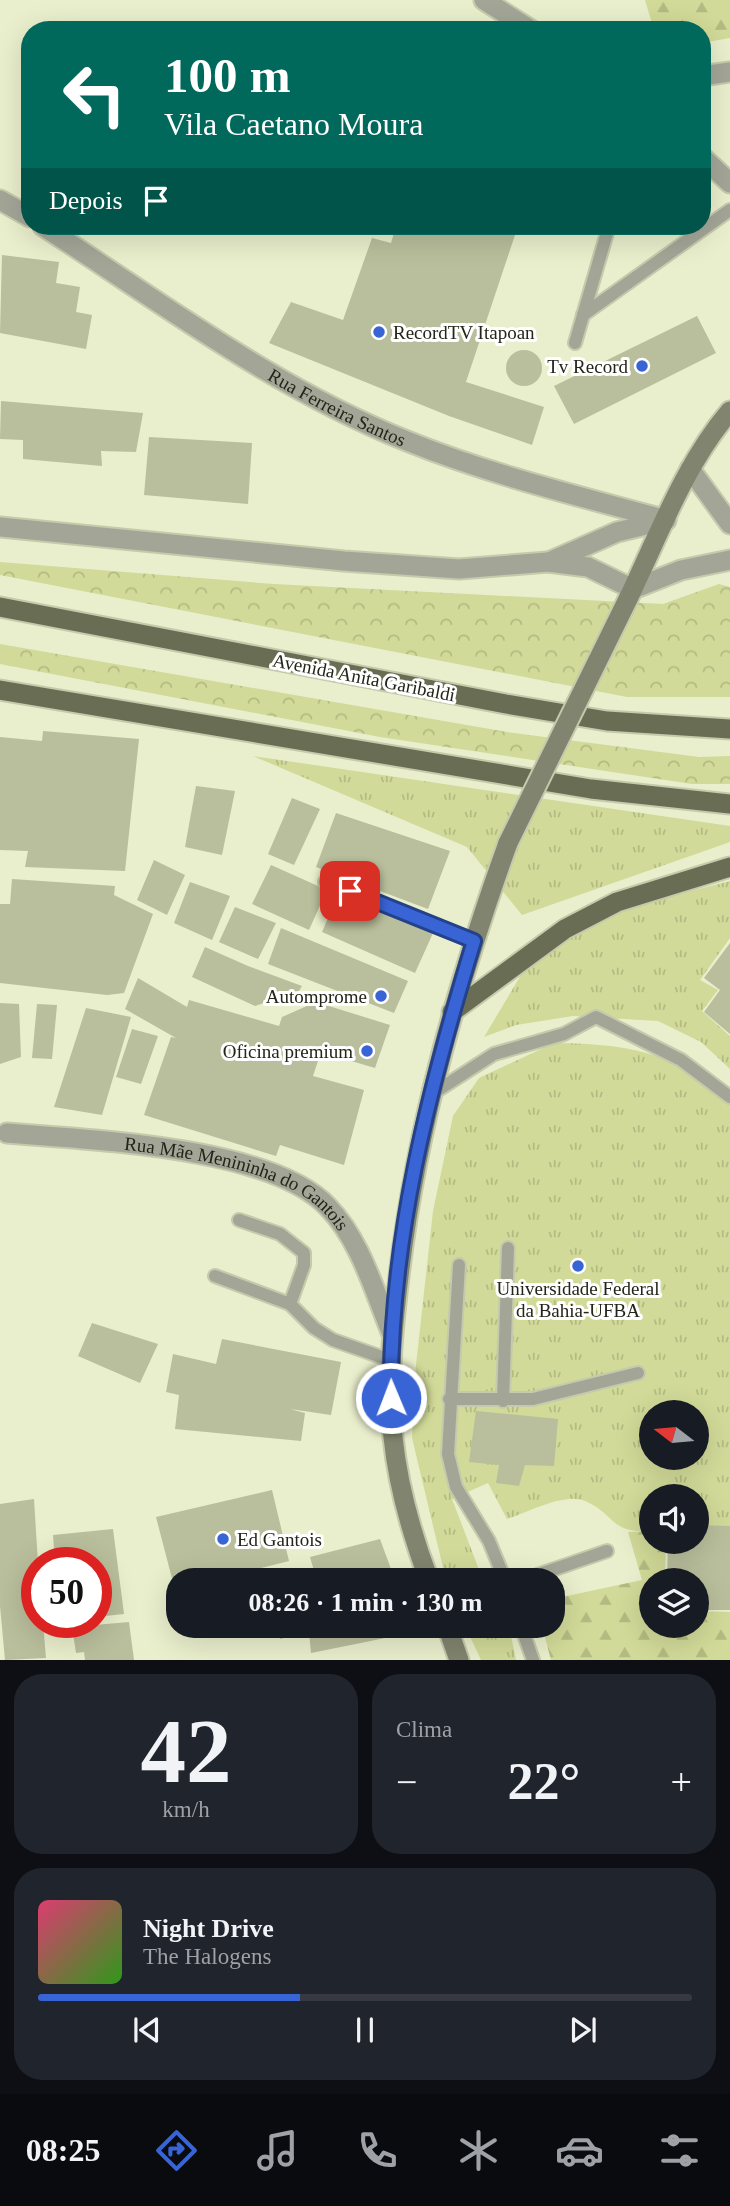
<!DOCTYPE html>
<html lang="pt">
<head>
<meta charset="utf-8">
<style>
  body { margin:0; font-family:"Times New Roman",serif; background:#20242c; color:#f1f3f6; height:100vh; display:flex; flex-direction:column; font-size:26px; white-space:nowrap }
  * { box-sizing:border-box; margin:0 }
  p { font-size:23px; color:#9ea1a6 }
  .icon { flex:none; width:38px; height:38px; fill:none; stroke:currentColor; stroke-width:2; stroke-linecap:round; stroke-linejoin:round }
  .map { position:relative; height:1660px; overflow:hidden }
  .sheet { display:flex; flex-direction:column; gap:14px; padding:14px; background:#0d0f14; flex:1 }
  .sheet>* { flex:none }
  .hud { position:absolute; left:21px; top:21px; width:690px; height:214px; border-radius:28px; box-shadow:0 7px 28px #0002; background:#00695c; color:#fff; overflow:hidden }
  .needle { width:46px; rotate:286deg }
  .fabs { position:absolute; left:639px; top:1400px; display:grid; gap:14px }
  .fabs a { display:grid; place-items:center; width:70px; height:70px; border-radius:50%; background:#171b24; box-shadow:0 7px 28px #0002; font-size:35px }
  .speed { position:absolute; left:21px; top:1547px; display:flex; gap:14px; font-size:35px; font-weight:700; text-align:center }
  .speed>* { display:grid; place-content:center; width:91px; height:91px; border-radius:50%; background:#171b24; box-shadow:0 7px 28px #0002; line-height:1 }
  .speed .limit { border:10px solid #d22; background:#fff; color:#111 }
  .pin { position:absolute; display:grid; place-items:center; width:60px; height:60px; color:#fff; margin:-30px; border-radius:14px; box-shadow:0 4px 10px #0006 }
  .me { position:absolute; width:77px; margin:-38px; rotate:359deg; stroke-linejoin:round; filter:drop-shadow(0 0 5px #0008) }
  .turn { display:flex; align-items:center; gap:24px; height:147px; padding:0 28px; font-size:32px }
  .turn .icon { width:91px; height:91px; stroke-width:2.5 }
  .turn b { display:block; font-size:49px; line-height:60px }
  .then { display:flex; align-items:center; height:66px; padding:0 28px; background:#0003; gap:14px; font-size:26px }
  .big { font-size:52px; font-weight:800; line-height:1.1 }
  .sheet .card { flex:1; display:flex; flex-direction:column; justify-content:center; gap:10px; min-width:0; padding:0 24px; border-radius:28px; background:#20242c }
  .sheet .dial { align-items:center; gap:0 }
  .dial b { font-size:91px; line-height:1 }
  .song { display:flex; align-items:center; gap:21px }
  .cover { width:84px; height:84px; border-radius:10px; background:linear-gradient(135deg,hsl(340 70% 55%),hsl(110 70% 35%)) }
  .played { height:7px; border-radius:4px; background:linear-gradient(90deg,#3864d5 40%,#363941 40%) }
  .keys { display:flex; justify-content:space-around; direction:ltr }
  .heat { display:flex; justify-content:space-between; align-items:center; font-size:38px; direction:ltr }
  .sheet .tiles { flex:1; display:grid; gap:14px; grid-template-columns:1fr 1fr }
  .card:last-child { grid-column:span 2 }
  .trip { position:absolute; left:166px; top:1568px; width:399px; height:70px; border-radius:28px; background:#171b24; box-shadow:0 7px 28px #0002; font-weight:800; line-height:70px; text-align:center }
  .tabs { display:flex; height:112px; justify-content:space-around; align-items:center; background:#090b0e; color:#9ea1a6 }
  .tabs .icon { width:49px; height:49px }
  .tabs .on { color:#3864d5 }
  .tabs b { font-size:32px; color:#f1f3f6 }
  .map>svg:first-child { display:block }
</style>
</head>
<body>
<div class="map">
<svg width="730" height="1660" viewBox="0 0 730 1660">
  <defs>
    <pattern id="grass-tufts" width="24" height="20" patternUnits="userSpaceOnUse" patternTransform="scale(1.75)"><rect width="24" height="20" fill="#d1da98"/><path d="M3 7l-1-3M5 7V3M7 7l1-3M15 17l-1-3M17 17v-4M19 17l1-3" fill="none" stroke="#b3bb82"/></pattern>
    <pattern id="forest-firs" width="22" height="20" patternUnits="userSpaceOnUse" patternTransform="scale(1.75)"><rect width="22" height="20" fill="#d1da98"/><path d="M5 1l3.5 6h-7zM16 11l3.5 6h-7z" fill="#b3bb82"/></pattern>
    <pattern id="park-crowns" width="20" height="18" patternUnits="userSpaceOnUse" patternTransform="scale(1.75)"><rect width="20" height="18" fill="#d1da98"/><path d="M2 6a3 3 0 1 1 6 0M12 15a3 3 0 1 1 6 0" fill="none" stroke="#b3bb82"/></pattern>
  </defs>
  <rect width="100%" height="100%" fill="#e9eecc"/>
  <g fill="url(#grass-tufts)" fill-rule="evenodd">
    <polygon points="253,756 730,826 730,842 522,915 467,847"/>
    <polygon points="730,881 730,938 700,980 718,990 702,1011 730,1036 730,1069 701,1042 658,1021 573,1016 516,1025 484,1037 536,950 613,911"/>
    <path d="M554 1043C631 1044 665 1052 730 1093V1527L697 1529 696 1496H651V1531C608 1533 616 1514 585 1501 564 1492 527 1513 507 1519L488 1483 452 1499 483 1580H446L412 1438 416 1365 433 1211 453 1116 479 1078ZM651 1412H696V1458H651Z"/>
    <polygon points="465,1626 509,1626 516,1660 481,1660"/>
  </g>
  <g fill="url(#forest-firs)">
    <polygon points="645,0 730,0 730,38 702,43 702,30 654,30"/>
    <polygon points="651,1531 651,1542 666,1542 665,1580 651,1580 651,1626 696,1626 697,1611 730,1612 730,1660 551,1660 542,1626 553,1626 553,1599 642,1580 628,1532"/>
  </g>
  <g fill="url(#park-crowns)">
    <polygon points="0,562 274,584 663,604 719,584 730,587 730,697 627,697 0,575"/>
    <polygon points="0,644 507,732 699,757 730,756 730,784 692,784 380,737 0,664"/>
  </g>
  <g fill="#b9be9c">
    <polygon points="396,226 518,226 466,382 544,407 532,445 449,416 269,343 291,302 343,320 372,238 391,243"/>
    <polygon points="2,255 59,262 56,283 80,287 76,312 92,315 86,349 0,333"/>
    <polygon points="697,316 716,353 574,424 554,386"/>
    <circle cx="524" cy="368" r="18"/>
    <polygon points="1,401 143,413 136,452 101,451 102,466 23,459 23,440 0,439"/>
    <polygon points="149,437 252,443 248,504 144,495"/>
    <polygon points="43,731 139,739 125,871 25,867 28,851 0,850 0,737 42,741"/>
    <polygon points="196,786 235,791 222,855 185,847"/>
    <polygon points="292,798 320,809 294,865 268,854"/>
    <polygon points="336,813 450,851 428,909 316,867"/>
    <polygon points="154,860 185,875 167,915 137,900"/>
    <polygon points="271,865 327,890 309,930 252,904"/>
    <polygon points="12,879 115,886 114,895 153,914 124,993 107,995 0,983 0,904 10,904"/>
    <polygon points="190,882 230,896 212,940 174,923"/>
    <polygon points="338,895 433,933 415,973 322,932"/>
    <polygon points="235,907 276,923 258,959 219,942"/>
    <polygon points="281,928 408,981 394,1013 268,964"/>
    <polygon points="730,943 730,1034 704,1012 720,990 704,978"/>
    <polygon points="205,947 248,966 302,986 299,991 255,1006 192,977"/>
    <polygon points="138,978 187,1007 189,1000 279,1026 282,1017 316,1002 390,1025 375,1068 321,1052 313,1076 364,1090 344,1165 280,1145 276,1156 144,1115 171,1037 176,1038 125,1009"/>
    <polygon points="0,1003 19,1004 21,1057 0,1064"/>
    <polygon points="37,1004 57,1005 52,1059 32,1058"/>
    <polygon points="86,1008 131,1017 102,1115 54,1107"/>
    <polygon points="132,1029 158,1036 141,1084 116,1077"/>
    <polygon points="92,1323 158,1344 140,1383 78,1356"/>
    <polygon points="222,1339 341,1362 331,1415 290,1409 305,1413 301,1441 175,1429 179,1395 166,1392 173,1354 216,1364"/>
    <polygon points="476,1411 558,1419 554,1466 525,1465 519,1486 496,1483 499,1465 469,1462"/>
    <polygon points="272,1490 289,1561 213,1580 178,1580 178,1589 175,1590 156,1517"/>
    <polygon points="34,1499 38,1563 37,1622 43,1622 46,1658 5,1660 0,1606 0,1504"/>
    <polygon points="696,1525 730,1526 730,1610 696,1610 696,1580 667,1580 668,1542 696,1542"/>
    <polygon points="113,1529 124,1614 96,1617 96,1563 55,1563 53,1535"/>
    <polygon points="380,1539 395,1580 310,1580 316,1578 310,1557"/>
    <polygon points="129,1622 134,1660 85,1660 84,1652 76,1653 72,1627"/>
    <polygon points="277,1626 413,1626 415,1632 311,1653 309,1632 280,1639"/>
  </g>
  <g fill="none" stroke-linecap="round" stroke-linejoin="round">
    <defs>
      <g id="service">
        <polyline points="583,315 730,210"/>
        <polyline points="575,343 609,226"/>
        <polyline points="325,882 474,941"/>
        <polyline points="432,1094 494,1054 564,1034 596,1017 681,1060 730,1097"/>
        <polyline points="239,1220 280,1234 304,1253 304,1265 290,1304"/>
        <polyline points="459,1265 448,1454 456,1487 489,1541 505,1580"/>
        <polyline points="215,1276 290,1304 314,1328 333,1340 390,1360"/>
        <polyline points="449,1399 533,1399 638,1373"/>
        <polyline points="503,1401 508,1248"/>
        <polyline points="523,1580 607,1551"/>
        <polyline points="521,1626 533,1660"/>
      </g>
      <g id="minor">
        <polyline points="0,200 30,217"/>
        <path id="s1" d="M43 226C160 302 276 389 407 441 491 475 579 496 666 520"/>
        <path id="s2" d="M7 1133C88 1140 271 1146 328 1207 361 1241 374 1291 392 1334"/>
      </g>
      <g id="tertiary">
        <polyline points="484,0 531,30"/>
        <polyline points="702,76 730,72"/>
        <polyline points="702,157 730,183"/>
        <polyline points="690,469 730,524"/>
        <polyline points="0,527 344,561 459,569 548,562 588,567 633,589 681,570 730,560"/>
        <polyline points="549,562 617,532 666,520"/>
      </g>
      <g id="secondary">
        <path d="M628 599C659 535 684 465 730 411"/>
        <path d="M429 1580C412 1535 398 1486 393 1437 387 1380 393 1325 400 1268 418 1122 458 982 508 843"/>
        <polyline points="447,1626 459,1660"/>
      </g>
      <g id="primary">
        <polyline points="0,607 506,704 607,721 730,729"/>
        <polyline points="0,690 591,789 730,804"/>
        <polyline points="452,1012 565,929 617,902 730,867"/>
      </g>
    </defs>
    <use href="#service" stroke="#c5caac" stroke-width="16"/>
    <use href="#minor" stroke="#c5caac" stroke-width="23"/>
    <use href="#tertiary" stroke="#c5caac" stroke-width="23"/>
    <use href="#secondary" stroke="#c5caac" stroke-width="23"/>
    <use href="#primary" stroke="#c5caac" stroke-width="23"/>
    <use href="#service" stroke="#a3a697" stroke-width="12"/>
    <use href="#minor" stroke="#a3a697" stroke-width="19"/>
    <use href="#tertiary" stroke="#a3a697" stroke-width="19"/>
    <use href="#secondary" stroke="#81856f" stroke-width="19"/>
    <use href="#primary" stroke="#696d53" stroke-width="19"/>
    <defs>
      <polyline id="secondary-bridge" points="508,843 628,599"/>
    </defs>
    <use href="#secondary-bridge" stroke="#c5caac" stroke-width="23" stroke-linecap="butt"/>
    <use href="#secondary-bridge" stroke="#81856f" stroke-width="19"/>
  </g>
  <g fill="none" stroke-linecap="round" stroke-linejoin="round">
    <defs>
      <path id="route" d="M350 891 474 941C429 1089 389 1242 391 1398"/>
    </defs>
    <use href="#route" stroke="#24418a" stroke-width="18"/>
    <use href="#route" stroke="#3864d5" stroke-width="12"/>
  </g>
  <g fill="#3864d5" stroke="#fff" stroke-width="2.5">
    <circle cx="379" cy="332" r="7"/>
    <circle cx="642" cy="366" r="7"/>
    <circle cx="381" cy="996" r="7"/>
    <circle cx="367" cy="1051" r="7"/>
    <circle cx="578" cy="1266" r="7"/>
    <circle cx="223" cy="1539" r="7"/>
  </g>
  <g text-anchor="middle" stroke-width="6" stroke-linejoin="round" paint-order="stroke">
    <g font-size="19" fill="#232518" stroke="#fff" text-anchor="end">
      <text x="393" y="339" text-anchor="start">RecordTV Itapoan</text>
      <text x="628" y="373">Tv Record</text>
      <text x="367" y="1003">Automprome</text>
      <text x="353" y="1058">Oficina premium</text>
      <text x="578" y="1295" text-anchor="middle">Universidade Federal<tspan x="578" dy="22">da Bahia-UFBA</tspan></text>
      <text x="237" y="1546" text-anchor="start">Ed Gantois</text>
    </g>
    <g font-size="19" fill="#232518" stroke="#fff">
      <text dy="7" stroke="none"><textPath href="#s1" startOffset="346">Rua Ferreira Santos</textPath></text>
      <text transform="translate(364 677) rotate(11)" y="7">Avenida Anita Garibaldi</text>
      <text dy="7" stroke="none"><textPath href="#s2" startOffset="240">Rua Mãe Menininha do Gantois</textPath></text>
    </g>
  </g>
</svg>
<div class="fabs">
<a><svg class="needle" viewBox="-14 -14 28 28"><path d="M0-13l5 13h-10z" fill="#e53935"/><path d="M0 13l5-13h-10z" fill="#9ea1a6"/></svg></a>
<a><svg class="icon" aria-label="sound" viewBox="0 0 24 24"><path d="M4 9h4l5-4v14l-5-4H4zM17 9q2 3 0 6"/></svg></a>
<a><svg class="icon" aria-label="layers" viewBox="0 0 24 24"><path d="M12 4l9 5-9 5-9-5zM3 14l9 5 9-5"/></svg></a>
</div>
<div class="speed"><div class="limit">50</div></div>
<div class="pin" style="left:350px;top:891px;background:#d93025"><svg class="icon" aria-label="arrive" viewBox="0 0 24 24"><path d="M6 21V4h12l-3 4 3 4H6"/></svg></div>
<svg class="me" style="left:391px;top:1398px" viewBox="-20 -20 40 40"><circle r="17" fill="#3864d5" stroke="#fff" stroke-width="3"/><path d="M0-11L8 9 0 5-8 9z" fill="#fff"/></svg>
<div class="trip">08:26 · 1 min · 130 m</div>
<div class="hud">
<div class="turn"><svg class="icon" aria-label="left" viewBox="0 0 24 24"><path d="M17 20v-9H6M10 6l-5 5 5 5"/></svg><div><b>100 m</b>Vila Caetano Moura</div></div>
<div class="then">Depois<svg class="icon" aria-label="arrive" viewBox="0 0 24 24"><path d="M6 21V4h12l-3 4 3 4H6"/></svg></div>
</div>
</div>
<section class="sheet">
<div class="tiles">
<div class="card dial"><b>42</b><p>km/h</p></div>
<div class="card"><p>Clima</p>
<div class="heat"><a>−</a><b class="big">22°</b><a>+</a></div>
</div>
<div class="card">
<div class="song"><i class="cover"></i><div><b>Night Drive</b><p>The Halogens</p></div></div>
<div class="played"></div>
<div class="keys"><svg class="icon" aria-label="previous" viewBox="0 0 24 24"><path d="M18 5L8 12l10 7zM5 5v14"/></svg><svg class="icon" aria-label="pause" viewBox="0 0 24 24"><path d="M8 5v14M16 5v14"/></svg><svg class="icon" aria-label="next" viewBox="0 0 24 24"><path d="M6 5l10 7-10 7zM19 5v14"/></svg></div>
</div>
</div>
</section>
<nav class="tabs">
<b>08:25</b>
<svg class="icon on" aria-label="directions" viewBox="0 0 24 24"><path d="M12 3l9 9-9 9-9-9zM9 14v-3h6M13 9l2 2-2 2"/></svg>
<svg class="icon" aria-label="music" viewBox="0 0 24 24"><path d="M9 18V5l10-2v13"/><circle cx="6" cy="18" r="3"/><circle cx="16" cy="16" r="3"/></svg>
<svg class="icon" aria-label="phone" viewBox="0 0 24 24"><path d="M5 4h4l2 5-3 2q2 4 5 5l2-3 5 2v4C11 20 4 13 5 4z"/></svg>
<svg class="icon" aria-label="climate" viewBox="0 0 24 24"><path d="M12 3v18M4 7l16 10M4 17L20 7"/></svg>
<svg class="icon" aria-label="car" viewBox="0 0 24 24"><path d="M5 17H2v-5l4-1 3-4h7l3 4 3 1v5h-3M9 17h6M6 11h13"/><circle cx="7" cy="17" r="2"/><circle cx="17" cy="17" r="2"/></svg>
<svg class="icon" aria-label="filters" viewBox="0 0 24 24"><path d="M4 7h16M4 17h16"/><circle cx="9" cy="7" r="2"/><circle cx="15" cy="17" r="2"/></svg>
</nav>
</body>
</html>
